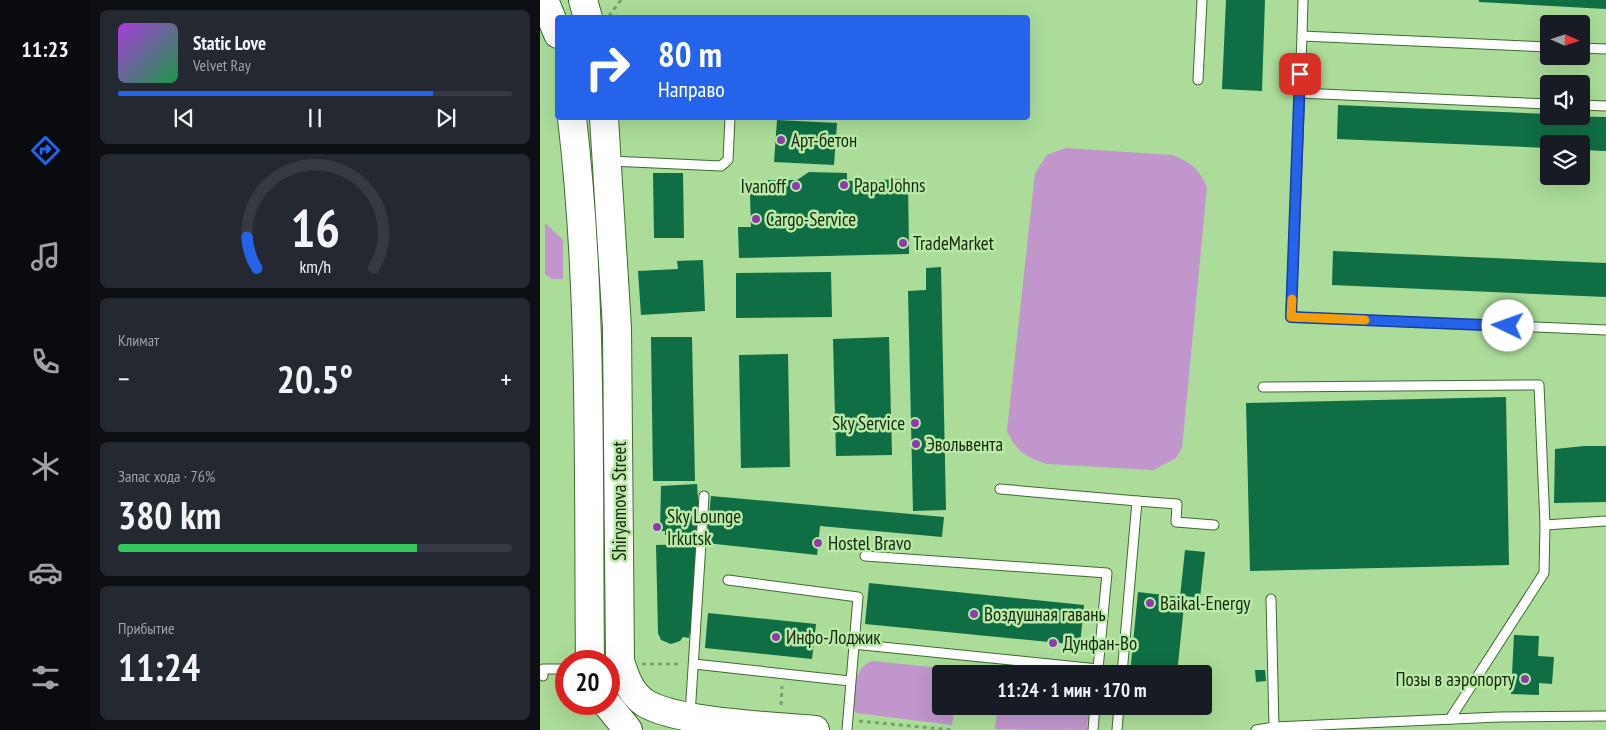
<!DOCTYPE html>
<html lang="ru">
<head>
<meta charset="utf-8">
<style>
	:root { --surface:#171b24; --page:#242831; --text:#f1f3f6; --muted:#9ea1a6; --line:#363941; --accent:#2563eb }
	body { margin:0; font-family:"PT Sans Narrow",sans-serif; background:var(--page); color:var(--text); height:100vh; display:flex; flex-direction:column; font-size:19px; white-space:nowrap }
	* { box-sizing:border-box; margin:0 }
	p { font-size:16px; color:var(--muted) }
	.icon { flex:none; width:28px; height:28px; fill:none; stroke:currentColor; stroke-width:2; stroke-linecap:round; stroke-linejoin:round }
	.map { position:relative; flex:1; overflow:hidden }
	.drawer { display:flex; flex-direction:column; gap:10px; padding:10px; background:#0d0f14; width:450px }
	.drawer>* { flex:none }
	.top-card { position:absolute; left:15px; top:15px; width:475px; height:105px; border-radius:5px; box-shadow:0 5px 20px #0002; background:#2563eb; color:#fff; overflow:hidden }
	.needle { width:32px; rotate:93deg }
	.tools { position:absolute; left:1000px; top:15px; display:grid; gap:10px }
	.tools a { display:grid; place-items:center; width:50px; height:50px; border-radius:5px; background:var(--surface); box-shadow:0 5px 20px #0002; font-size:25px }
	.speed { position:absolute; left:15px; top:650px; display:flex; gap:10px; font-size:25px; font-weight:700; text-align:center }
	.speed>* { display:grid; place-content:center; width:65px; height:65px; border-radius:50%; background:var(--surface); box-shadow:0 5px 20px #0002; line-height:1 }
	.speed .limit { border:8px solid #d22; background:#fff; color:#111 }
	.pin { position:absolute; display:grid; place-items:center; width:42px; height:42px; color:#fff; margin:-21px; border-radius:10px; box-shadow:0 2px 8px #0006 }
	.me { position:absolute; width:55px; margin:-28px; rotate:273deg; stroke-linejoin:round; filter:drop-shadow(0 0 4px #0008) }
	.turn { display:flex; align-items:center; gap:18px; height:105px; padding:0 20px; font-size:22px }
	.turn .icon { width:65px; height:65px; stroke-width:2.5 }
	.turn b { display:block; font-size:35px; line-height:42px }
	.big { font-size:38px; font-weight:700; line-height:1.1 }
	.drawer .tile { flex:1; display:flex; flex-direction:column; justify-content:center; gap:8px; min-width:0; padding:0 18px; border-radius:8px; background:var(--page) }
	.drawer .dial { align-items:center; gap:0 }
	.dial svg { height:130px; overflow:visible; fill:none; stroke:var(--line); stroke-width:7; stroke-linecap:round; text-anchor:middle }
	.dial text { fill:var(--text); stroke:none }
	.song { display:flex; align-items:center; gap:15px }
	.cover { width:60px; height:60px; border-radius:8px; background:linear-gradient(135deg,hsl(280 70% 55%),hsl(140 70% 35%)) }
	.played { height:5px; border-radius:2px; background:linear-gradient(90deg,var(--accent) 80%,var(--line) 80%) }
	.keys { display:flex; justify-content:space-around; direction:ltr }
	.heat { display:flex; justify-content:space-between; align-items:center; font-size:28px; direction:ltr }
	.charge { height:8px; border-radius:4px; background:linear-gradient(90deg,#34c759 76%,var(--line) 0) }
	.trip { position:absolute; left:392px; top:665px; width:280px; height:50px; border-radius:5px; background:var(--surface); box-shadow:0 5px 20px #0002; font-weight:700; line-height:50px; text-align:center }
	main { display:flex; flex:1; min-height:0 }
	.tabs { display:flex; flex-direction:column; width:90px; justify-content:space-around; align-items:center; background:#090b0e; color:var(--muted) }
	.tabs .icon { width:35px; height:35px }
	.tabs .current { color:var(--accent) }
	.tabs b { font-size:22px; color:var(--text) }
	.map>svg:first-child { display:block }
	.green { fill:#c096cd }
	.building { fill:#0f6e44 }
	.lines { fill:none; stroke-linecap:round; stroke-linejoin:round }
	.service-casing { stroke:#3f6b2e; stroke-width:11 }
	.primary-casing { stroke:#3f6b2e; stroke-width:30 }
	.path { stroke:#7aa16c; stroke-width:3; stroke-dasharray:4 4; stroke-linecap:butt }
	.service { stroke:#fff; stroke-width:9 }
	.primary { stroke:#fff; stroke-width:28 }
	.route-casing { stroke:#184099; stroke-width:12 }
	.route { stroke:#2563eb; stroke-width:9 }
	.slow { stroke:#f59e0b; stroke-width:9 }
	.poi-dot { fill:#903ba9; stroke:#b8e9a6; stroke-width:2 }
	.labels { text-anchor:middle; stroke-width:5; stroke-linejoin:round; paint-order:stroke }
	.poi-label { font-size:19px; fill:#15270d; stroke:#b8e9a6; text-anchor:start }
	.street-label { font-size:19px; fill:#15270d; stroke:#b8e9a6 }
</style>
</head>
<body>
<main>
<nav class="tabs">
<b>11:23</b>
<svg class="icon current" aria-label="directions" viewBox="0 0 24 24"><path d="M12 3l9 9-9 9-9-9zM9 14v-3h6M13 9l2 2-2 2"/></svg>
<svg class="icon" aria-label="music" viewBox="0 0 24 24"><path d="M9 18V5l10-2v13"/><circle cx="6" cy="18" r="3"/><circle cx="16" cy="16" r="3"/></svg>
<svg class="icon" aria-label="phone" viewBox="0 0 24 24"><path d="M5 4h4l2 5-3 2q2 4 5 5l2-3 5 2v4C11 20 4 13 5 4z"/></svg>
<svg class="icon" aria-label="climate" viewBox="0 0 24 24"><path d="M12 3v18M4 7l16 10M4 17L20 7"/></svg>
<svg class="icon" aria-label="car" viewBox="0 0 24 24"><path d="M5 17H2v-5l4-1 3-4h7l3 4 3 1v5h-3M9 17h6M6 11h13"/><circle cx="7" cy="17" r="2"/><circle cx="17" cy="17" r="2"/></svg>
<svg class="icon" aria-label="filters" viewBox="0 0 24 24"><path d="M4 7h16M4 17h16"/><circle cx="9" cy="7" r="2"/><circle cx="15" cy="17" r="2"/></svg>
</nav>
<section class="drawer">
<div class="tile">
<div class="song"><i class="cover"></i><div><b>Static Love</b><p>Velvet Ray</p></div></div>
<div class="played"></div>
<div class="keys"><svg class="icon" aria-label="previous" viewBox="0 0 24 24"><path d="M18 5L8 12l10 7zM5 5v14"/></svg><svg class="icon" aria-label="pause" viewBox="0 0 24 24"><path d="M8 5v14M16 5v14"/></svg><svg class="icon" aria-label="next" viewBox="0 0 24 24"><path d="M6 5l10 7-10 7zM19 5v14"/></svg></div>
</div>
<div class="tile dial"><svg viewBox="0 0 100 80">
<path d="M14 69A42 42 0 1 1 86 69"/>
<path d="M14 69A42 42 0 0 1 8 50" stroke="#2563eb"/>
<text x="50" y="56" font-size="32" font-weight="700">16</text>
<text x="50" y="72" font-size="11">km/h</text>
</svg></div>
<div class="tile"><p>Климат</p>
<div class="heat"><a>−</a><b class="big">20.5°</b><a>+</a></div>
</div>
<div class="tile"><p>Запас хода · 76%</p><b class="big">380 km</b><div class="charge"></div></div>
<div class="tile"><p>Прибытие</p><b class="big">11:24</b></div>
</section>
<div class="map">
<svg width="1066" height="730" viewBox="0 0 1066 730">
	<rect width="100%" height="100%" fill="#abdc99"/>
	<!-- green -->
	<g class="green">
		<path d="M526,148l106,7c18,6 28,15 35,32l-25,261 -6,10 -22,12 -106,-6c-20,-5 -34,-14 -41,-34l28,-257 12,-18z"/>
		<path d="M5,223l18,17v39h-11l-7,-5z"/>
		<path d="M333,661l86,9 -1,4h-17v32h14l-3,19 -96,-12c-8,-14 -1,-48 17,-52z"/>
		<path d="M458,706h91l-2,24 -92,-1z"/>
	</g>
	<!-- building -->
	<g class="building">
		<path d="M686,0h39l-3,91 -40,-2z"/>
		<path d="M939,0h127v9l-127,-7z"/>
		<path d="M798,105l211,9v2l57,1v34l-25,-1v-6h-32v4l-212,-9z"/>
		<path d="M237,120l60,3 -3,42 -60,-3z"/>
		<path d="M269,172l38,1v8l61,-2 1,75 -170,4 -1,-31h13l-1,-33 17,-1 1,-13h29z"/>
		<path d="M113,173h30l1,65h-30z"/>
		<path d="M793,251l273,12v34l-274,-12z"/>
		<path d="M163,260l2,51 -64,4 -3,-44 40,-2 -1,-8z"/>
		<path d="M401,267l5,243 -33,1 -5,-220 18,-1v-22z"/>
		<path d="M291,272l1,45 -96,1v-45z"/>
		<path d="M111,337h41l3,144h-42z"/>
		<path d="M349,337l3,118 -56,1 -3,-117z"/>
		<path d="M248,354l2,113 -49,1 -2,-113z"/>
		<path d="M966,397l3,168 -259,6 -4,-168z"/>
		<path d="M1044,446h22v56l-52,1 1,-54z"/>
		<path d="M157,484l4,57 -20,1v-7h-16v-4h-5l1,-45z"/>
		<path d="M171,496l233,21 -2,20 -122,-11 -3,29 -111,-12z"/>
		<path d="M158,544l-4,65 -5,29 -6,-1 -3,4 -9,3 -10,-4 -3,-7 -2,-88z"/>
		<path d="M645,550l20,2 -5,46 -15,-2 -8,78h-47l8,-82 42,5z"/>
		<path d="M329,583l215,22 -4,40 -215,-21z"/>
		<path d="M168,613l108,11 -4,35 -107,-11z"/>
		<path d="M974,635l25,1 -1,20 16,1 -2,27 -13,-1v12l-28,-1z"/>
		<path d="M715,670h10l1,11 -10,1z"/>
	</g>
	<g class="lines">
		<defs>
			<g id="service">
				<path d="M763,0l-1,36 247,11"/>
				<path d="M762,36l-11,281 315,13"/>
				<path d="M1041,48l25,1"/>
				<path d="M658,80l4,-80"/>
				<path d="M759,93l250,11"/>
				<path d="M1041,105l25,1"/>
				<path d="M70,161l111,5 7,-6 2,-42"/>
				<path d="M723,387l276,-2 6,140 -1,48 -94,146"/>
				<path d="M460,489l137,12 -15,173"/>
				<path d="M597,501l40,3 -1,18 38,3"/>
				<path d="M1005,525l61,-4"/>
				<path d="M325,556l242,17 -9,96"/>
				<path d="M188,580l130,17 -11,133"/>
				<path d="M731,599l3,128"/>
				<path d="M313,644l245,25v5"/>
				<path d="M154,664l156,17"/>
				<path d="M3,676v-7h23"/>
				<path d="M150,715l14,-219"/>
				<path d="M553,730l2,-24"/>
				<path d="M577,730l2,-24"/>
				<path d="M716,730l18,-3 225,-10 107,-1"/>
			</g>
			<g id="primary">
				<path d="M4,0l14,34"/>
				<path d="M43,0l5,18"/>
				<path d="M32,118c21,179 16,363 18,543"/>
				<path d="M64,118l13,210 3,333c5,16 10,32 25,42 33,20 128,23 170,27"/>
				<path d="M67,704l21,26"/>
			</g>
		</defs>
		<!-- service casing -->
		<use href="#service" class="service-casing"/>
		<!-- primary casing -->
		<use href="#primary" class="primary-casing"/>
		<!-- path -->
		<g class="path">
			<path d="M69,16l12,-16"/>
			<path d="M102,664h39"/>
			<path d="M241,705l1,-19"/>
			<path d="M319,721l93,9"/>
		</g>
		<!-- service -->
		<use href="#service" class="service"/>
		<!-- primary -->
		<use href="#primary" class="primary"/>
	</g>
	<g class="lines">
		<defs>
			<path id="route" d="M760,74l-9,243 217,9"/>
		</defs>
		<!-- route casing -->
		<use href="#route" class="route-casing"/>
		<!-- route -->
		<use href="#route" class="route"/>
		<!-- slow -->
		<path class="slow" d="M752,299l-1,18 74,3"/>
	</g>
	<!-- markers -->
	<g class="poi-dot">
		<circle cx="241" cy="140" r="5"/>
		<circle cx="304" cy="185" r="5"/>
		<circle cx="256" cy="186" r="5"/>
		<circle cx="216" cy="219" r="5"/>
		<circle cx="363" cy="243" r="5"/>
		<circle cx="375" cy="423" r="5"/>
		<circle cx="376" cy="444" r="5"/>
		<circle cx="117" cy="527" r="5"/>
		<circle cx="278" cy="543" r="5"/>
		<circle cx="610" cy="603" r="5"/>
		<circle cx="434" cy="614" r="5"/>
		<circle cx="236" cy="637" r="5"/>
		<circle cx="513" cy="643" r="5"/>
		<circle cx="985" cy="679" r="5"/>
	</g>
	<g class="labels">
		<!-- poi labels -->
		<g class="poi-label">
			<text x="251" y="147">Арт-бетон</text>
			<text x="314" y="192">Papa Johns</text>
			<text x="246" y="193" text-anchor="end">Ivanoff</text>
			<text x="226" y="226">Cargo-Service</text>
			<text x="373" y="250">TradeMarket</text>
			<text x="365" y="430" text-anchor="end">Sky Service</text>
			<text x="386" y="451">Эвольвента</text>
			<text x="127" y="523">Sky Lounge<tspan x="127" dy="22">Irkutsk</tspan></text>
			<text x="288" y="550">Hostel Bravo</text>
			<text x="620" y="610">Baikal-Energy</text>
			<text x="444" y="621">Воздушная гавань</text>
			<text x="246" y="644">Инфо-Лоджик</text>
			<text x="523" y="650">Дунфан-Во</text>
			<text x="975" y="686" text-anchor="end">Позы в аэропорту</text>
		</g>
		<!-- street labels -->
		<g class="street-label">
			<text transform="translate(79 501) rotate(-90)" y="7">Shiryamova Street</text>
		</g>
	</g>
</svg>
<div class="tools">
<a><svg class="needle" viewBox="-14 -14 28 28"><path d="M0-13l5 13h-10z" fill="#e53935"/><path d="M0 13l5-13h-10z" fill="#9ea1a6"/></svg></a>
<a><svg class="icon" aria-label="sound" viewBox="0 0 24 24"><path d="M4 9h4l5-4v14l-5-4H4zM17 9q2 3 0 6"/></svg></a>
<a><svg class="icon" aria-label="layers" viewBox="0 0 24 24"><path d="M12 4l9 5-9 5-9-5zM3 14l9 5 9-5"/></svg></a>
</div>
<div class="speed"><div class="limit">20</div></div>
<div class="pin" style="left:760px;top:74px;background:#d93025"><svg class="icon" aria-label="arrive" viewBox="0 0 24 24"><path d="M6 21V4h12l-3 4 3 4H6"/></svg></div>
<svg class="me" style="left:968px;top:326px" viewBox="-20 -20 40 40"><circle r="19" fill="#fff"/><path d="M0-13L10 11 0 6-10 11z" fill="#2563eb"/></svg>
<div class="trip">11:24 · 1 мин · 170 m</div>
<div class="top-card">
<div class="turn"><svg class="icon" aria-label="right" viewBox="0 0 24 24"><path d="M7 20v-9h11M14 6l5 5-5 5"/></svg><div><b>80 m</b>Направо</div></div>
</div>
</div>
</main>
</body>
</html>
